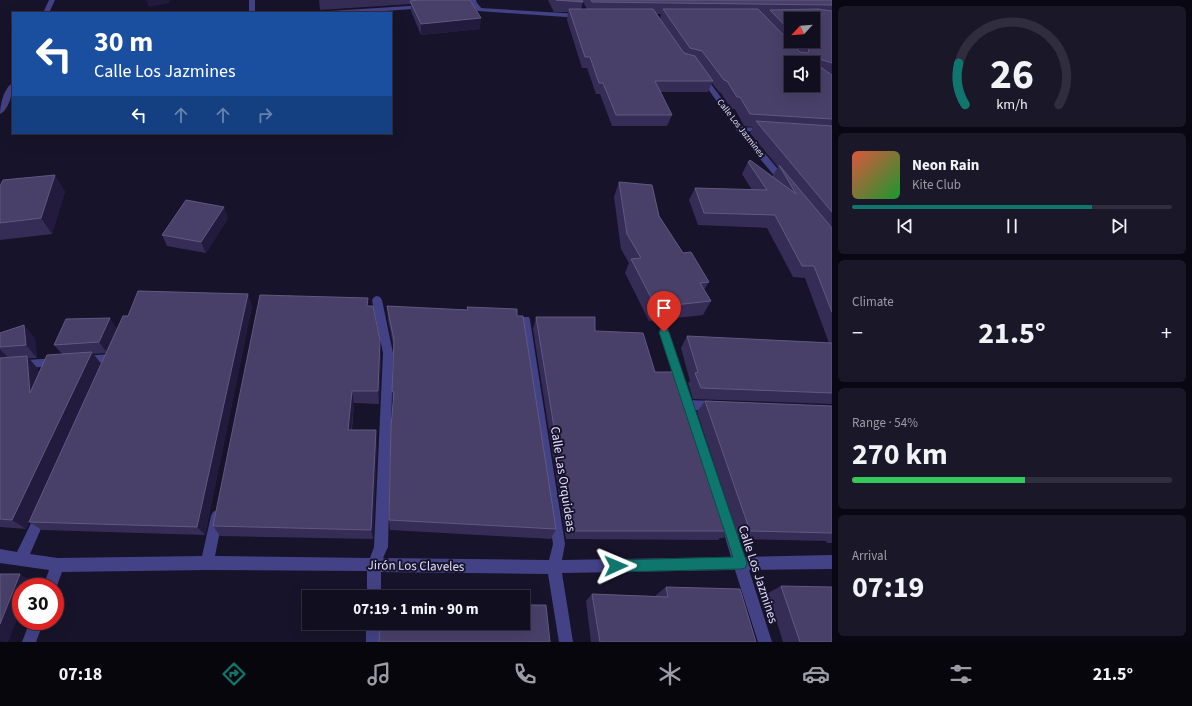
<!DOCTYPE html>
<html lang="en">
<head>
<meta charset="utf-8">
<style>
	:root { --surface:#110e20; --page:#1a1729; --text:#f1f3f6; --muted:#9c9ca5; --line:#302e3e; --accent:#0f766e }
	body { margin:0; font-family:"Source Sans 3",sans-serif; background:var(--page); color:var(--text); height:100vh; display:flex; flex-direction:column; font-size:15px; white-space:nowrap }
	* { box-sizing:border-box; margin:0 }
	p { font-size:13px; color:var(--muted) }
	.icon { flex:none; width:22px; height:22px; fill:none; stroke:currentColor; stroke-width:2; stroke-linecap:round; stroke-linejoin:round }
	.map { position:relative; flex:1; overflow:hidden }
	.panel { display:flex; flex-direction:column; gap:6px; padding:6px; background:#090812; width:360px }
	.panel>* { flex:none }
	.top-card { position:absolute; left:12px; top:12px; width:380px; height:122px; border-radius:0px; box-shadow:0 4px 16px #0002,0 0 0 1px var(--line); background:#1a4fa0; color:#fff; overflow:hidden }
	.needle { width:26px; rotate:244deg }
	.fabs { position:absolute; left:784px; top:12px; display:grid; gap:8px }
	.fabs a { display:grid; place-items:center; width:36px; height:36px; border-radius:0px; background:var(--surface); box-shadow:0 4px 16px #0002,0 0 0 1px var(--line); font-size:20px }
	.speed { position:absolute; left:12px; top:578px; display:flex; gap:8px; font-size:20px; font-weight:700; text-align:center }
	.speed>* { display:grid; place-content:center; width:52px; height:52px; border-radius:50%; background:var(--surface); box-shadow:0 4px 16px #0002,0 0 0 1px var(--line); line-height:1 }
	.speed .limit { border:6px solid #d22; background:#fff; color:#111 }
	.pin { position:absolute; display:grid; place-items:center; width:34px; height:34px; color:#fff; margin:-41px -17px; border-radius:50% 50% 50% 0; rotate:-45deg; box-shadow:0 0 4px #0007 }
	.pin .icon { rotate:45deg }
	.me { position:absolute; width:44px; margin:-22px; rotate:89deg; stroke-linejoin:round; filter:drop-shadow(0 0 3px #0008) }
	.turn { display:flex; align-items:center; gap:14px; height:84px; padding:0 16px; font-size:18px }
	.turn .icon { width:52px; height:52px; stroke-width:2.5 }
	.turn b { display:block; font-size:28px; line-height:34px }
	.lanes { display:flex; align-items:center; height:38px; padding:0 16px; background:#0003; justify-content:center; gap:20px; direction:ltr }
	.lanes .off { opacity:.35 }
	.big { font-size:30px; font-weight:700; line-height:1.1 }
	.panel .tile { flex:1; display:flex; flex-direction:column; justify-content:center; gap:6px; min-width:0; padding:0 14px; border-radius:6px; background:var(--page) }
	.panel .dial { align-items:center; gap:0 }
	.dial svg { height:104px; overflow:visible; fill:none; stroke:var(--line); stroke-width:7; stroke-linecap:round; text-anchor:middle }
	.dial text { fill:var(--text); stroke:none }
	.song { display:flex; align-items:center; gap:12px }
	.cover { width:48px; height:48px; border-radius:6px; background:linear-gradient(135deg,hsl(10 70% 55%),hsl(130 70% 35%)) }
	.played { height:4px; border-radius:2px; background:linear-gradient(90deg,var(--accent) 75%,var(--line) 75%) }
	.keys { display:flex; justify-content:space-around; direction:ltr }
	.heat { display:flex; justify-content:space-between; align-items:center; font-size:22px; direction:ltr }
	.charge { height:6px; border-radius:3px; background:linear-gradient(90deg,#34c759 54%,var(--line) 0) }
	.trip { position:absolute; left:302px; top:590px; width:228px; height:40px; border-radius:0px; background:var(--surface); box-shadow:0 4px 16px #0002,0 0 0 1px var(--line); font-weight:700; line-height:40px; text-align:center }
	.dock { display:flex; height:64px; justify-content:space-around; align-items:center; background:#07060d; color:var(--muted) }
	.dock .icon { width:28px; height:28px }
	.dock .on { color:var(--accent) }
	.dock b { font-size:18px; color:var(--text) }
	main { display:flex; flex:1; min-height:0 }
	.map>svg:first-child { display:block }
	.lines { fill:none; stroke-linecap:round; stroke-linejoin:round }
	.service { fill:#444286; fill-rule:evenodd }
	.minor { fill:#444286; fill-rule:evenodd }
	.wall { fill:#362d57; fill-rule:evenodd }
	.shaded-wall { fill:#221b3d }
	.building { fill:#484068; stroke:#605980; fill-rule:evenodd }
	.route { fill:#0f766e; stroke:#0a4d48 }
	.labels { text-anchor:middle; stroke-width:4; stroke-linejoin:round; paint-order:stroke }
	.far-street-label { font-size:9px; fill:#e2defd; stroke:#17132a }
	.near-street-label { font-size:13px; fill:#e2defd; stroke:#17132a }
</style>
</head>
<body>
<main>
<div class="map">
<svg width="832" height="642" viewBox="0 0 832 642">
	<rect width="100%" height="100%" fill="#17132a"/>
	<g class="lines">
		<!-- service -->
		<g class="service">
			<path d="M480,8l100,6 3,2 -3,2 -102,-7 -1,-1z"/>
			<path d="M737,127l27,1 4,2 -4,2 -24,-1h-3z"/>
		</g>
		<!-- minor -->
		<g class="minor">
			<path d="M49,0h6l-6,13h-6z"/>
			<rect x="249" y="0" width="6" height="13"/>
			<path d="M470,0h6l1,3 6,7 -1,1h-4l-6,-6z"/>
			<path d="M424,5l3,2 -1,1 -68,5h-31l3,-2z"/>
			<path d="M701,76h4l38,51 44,53v4h-6l-44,-53 -37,-54z"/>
			<path d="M13,83c0,9 -4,27 -13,31 0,-9 4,-27 13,-31z"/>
			<path d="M377,296l3,1 2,3 11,53 -5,194 -5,11 166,2 4,-16 -33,-224 1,-3h8l1,3 35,224 -3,16 169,-3 -11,-37 2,-4 4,-2 4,2 14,41 88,-2v14l-83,1 23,72h-14l-23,-72 -173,3 11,69h-14l-11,-68 -167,-2v25h-14v-26l-160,-1 -145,2 -7,19v-4h-12l6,-17 -49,-7v-14l17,3 20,-41 4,-2 4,2 2,4 -17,39 28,4 144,-2 9,-40 2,-4 4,-2 4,2 2,4 -8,40 155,2 4,-11 9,-194 -11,-53 2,-3z"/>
			<path d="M664,328l4,1 1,3 17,52 -1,3 -4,2 -4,-2 -1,-3 -17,-52 1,-3z"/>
			<path d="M111,354l4,1 1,3 -1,3 -4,1 -28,2 -4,-1 -1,-3 1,-3 4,-1z"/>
			<path d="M58,358l4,1 1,3 -1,3 -4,1 -48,3 -10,3v-8l10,-3z"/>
			<path d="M687,400l28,1 4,2 2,3 -2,3 -4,2 -28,-1 -4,-2 -2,-3 2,-3z"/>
			<path d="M30,621h14l-8,21h-14z"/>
			<rect x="366" y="623" width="14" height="19"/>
		</g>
	</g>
	<!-- wall -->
	<g class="wall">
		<path d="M319,0h151l10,29 -59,6 -10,-24v-7l-91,6z"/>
		<path d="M548,0h284v404l-139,-5 -5,-16 2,-2 -9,-33 6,-12 142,7 -24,-65 -12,-1 -26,-49 -69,-3 -9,-25 6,-12 57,2 -10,-16 6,-12 24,15 6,-10 -28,-34 3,-6 -9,-1 -9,-17h-4l-10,-16 -2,-1 -7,-9 -4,9h-48l12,23 -5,11h-55l-12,-32h-4l-9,-26h-5l-15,-48 1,-8h-14zM583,2l4,7h-6zM656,14h5l-1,5zM791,19l22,22h-22z"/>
		<path d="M619,182l40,34 24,37 26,29 -5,8 7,11 -8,14 -54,6 -24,-48 4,-10 -8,-14 -7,-52z"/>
		<path d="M0,186l65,5 -13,43 -52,6z"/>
		<path d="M228,218l-22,35 -39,-7 -5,-11z"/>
		<path d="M252,306l-47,229 -163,-5 -13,-8 -3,7 -26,-2v-194l35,5 2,20h-8l9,11 1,5 23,-20 -8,-9 63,-16zM106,353l-5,11 -8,-10z"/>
		<path d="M369,306l12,47 -2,51 -25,-1 -2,27 25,12 -4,97 -153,-3 -7,-10z"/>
		<path d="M387,306l130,10 39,213 -5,10 -161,-9 -1,-10 4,-116 -1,-13 2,-42 -6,-29z"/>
		<path d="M536,317l119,55 79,158 -11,8h-3l-2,2 -152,-1 -33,-210z"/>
		<path d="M705,401l127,5v137h-5l-1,-2 -87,-2 -42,-127z"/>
		<path d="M781,586l51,56h-49l-15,-49z"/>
		<path d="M666,587l90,55h-165l-5,-41 6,-7 64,2v-1z"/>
	</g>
	<!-- shaded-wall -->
	<g class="shaded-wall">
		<path d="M146,0h24l-1,3 -20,4z"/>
		<path d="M481,18l-1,11 -59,6v-11z"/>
		<path d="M55,175l10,16 -13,43 -11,-16z"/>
		<path d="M224,207l4,11 -22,35 -5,-11z"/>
		<path d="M248,294l4,12 -47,229 -8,-8z"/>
		<path d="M110,318l7,11 -10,24 -8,-11z"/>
		<path d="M24,325l11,13 2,20 -11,-13z"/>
		<path d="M380,340l1,13 -2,51 -1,-13z"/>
		<path d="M0,349l10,11 -10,2z"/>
		<path d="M92,352l10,13 -76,164 -14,-9z"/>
		<path d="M27,356l11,13 4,36 -12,-12z"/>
		<path d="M352,391l2,12 -4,38 -2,-11z"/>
		<path d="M376,430l1,12 -4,97 -2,-9z"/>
		<path d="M20,574l12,7 -2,6h-9v23l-13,32h-5l-3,-1v-17z"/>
	</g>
	<!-- building -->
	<g class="building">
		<path d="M419,0h51l11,18 -60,6 -11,-23z"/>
		<path d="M556,0h26l1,2z"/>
		<path d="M591,0h241v5l-240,-3z"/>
		<path d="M569,9h84l31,44 11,3 18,25h-58l17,34h-56l-13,-32h-4l-9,-26h-5z"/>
		<path d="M663,9h95l42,43 8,1 1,-3 -9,-9h13v-22h-22v13l-21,-22 48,-1 14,2v52l-13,-4v7l13,9v44l-82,-5 -10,-17h-3l-10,-16 -3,-1 -22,-29 -12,-3zM791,63h22v22h-22z"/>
		<path d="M756,121l76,5v86z"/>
		<path d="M750,160l46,34 -17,-29 53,63v84l-18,-46h-12l-27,-51 -71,-2 -9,-25 72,2 -19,-28z"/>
		<path d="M55,175l-14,43 -41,5v-37l3,-6z"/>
		<path d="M619,182l33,3 7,31 24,37 8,-1 18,30 -9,1 11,18 -55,6 -25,-48 10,-1 -14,-24z"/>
		<path d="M186,200l38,7 -23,35 -39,-7z"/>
		<path d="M138,291l110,3 -51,233 -168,-5 94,-206h5z"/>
		<path d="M260,295l108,3 -1,8h6l7,34 -2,51h-26l-4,39h28l-5,100 -158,-4z"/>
		<path d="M387,306l81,4 -1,-3 50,2v7h6l33,213 -167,-9 2,-93 3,-35 -2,-1 2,-51z"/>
		<path d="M536,317h59v14l48,2 12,39h26l53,158h-6v1h-157z"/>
		<path d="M110,318l-11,24 -45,3 12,-26z"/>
		<path d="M24,325l2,20 -26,2v-14z"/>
		<path d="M687,336l145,7v50l-131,-5 -6,-15 3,-1z"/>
		<path d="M92,352l-80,168 -12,-1v-161l27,-2 3,37 17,-38z"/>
		<path d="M705,401l127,5v127l-82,-2z"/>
		<path d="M0,574h20l-20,50z"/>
		<path d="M781,586l51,1v55h-32z"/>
		<path d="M666,587l74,2 16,53h-156l-8,-48 76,3z"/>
		<path d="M523,605h23l4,37h-171l1,-14 60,2v-7h83z"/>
	</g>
	<!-- route -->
	<path class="route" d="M664,328l5,4 78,231 -2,5 -4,1 -125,3 -4,-2 -2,-4 2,-4 4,-2 117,-3 -74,-225z"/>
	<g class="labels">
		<!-- far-street labels -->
		<g class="far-street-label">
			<text transform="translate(741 128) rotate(52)" y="3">Calle Los Jazmines</text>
		</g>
		<!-- near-street labels -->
		<g class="near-street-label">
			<text transform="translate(564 479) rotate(81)" y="5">Calle Las Orquideas</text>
			<text transform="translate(416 565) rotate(1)" y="5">Jirón Los Claveles</text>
			<text transform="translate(759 574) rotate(72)" y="5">Calle Los Jazmines</text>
		</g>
	</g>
</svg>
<div class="fabs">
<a><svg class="needle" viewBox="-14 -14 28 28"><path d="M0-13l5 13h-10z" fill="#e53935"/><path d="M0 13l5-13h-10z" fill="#9c9ca5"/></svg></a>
<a><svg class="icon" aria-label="sound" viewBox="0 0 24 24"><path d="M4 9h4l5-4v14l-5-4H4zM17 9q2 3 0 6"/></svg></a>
</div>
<div class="speed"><div class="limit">30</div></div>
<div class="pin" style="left:664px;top:332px;background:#d93025"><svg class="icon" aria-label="arrive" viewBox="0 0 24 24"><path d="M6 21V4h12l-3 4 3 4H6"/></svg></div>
<svg class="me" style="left:616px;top:566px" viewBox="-20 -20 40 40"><path d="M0-17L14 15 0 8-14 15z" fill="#0f766e" stroke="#fff" stroke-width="4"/></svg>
<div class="trip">07:19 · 1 min · 90 m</div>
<div class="top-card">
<div class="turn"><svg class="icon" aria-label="left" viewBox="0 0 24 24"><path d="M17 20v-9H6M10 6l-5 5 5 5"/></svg><div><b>30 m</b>Calle Los Jazmines</div></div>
<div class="lanes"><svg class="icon" aria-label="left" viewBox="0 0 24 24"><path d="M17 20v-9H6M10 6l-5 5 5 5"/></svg><svg class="icon off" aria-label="ahead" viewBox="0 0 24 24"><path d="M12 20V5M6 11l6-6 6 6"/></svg><svg class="icon off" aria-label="ahead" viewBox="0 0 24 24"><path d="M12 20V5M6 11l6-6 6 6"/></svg><svg class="icon off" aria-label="right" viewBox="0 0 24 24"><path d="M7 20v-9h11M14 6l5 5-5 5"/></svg></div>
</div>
</div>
<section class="panel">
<div class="tile dial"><svg viewBox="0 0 100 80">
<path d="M14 69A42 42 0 1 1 86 69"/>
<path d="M14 69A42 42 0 0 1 9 37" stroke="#0f766e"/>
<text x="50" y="56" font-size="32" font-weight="700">26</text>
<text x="50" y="72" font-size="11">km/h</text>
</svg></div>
<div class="tile">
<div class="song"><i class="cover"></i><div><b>Neon Rain</b><p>Kite Club</p></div></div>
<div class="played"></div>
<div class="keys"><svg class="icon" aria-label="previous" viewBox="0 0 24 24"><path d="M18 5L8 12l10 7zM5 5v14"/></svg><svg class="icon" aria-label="pause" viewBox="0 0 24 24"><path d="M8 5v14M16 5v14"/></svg><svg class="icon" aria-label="next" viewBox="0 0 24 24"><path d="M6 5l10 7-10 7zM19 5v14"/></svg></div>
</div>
<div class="tile"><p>Climate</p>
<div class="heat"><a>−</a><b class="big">21.5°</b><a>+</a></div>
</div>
<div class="tile"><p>Range · 54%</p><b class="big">270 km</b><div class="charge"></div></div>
<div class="tile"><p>Arrival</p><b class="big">07:19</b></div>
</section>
</main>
<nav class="dock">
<b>07:18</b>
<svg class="icon on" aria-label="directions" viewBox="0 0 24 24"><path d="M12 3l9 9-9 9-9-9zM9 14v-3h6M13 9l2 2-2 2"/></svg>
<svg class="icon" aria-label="music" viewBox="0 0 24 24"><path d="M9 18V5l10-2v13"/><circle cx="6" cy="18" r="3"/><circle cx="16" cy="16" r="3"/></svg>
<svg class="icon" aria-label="phone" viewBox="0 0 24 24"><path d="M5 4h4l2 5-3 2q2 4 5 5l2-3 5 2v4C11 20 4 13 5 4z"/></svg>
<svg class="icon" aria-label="climate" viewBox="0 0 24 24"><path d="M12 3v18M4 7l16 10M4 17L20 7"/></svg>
<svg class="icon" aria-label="car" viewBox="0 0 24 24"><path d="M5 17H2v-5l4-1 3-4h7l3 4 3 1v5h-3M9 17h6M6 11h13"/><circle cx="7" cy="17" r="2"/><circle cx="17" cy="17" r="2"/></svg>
<svg class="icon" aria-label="filters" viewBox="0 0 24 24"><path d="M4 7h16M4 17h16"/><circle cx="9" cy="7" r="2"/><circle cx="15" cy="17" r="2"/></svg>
<b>21.5°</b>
</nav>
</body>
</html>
